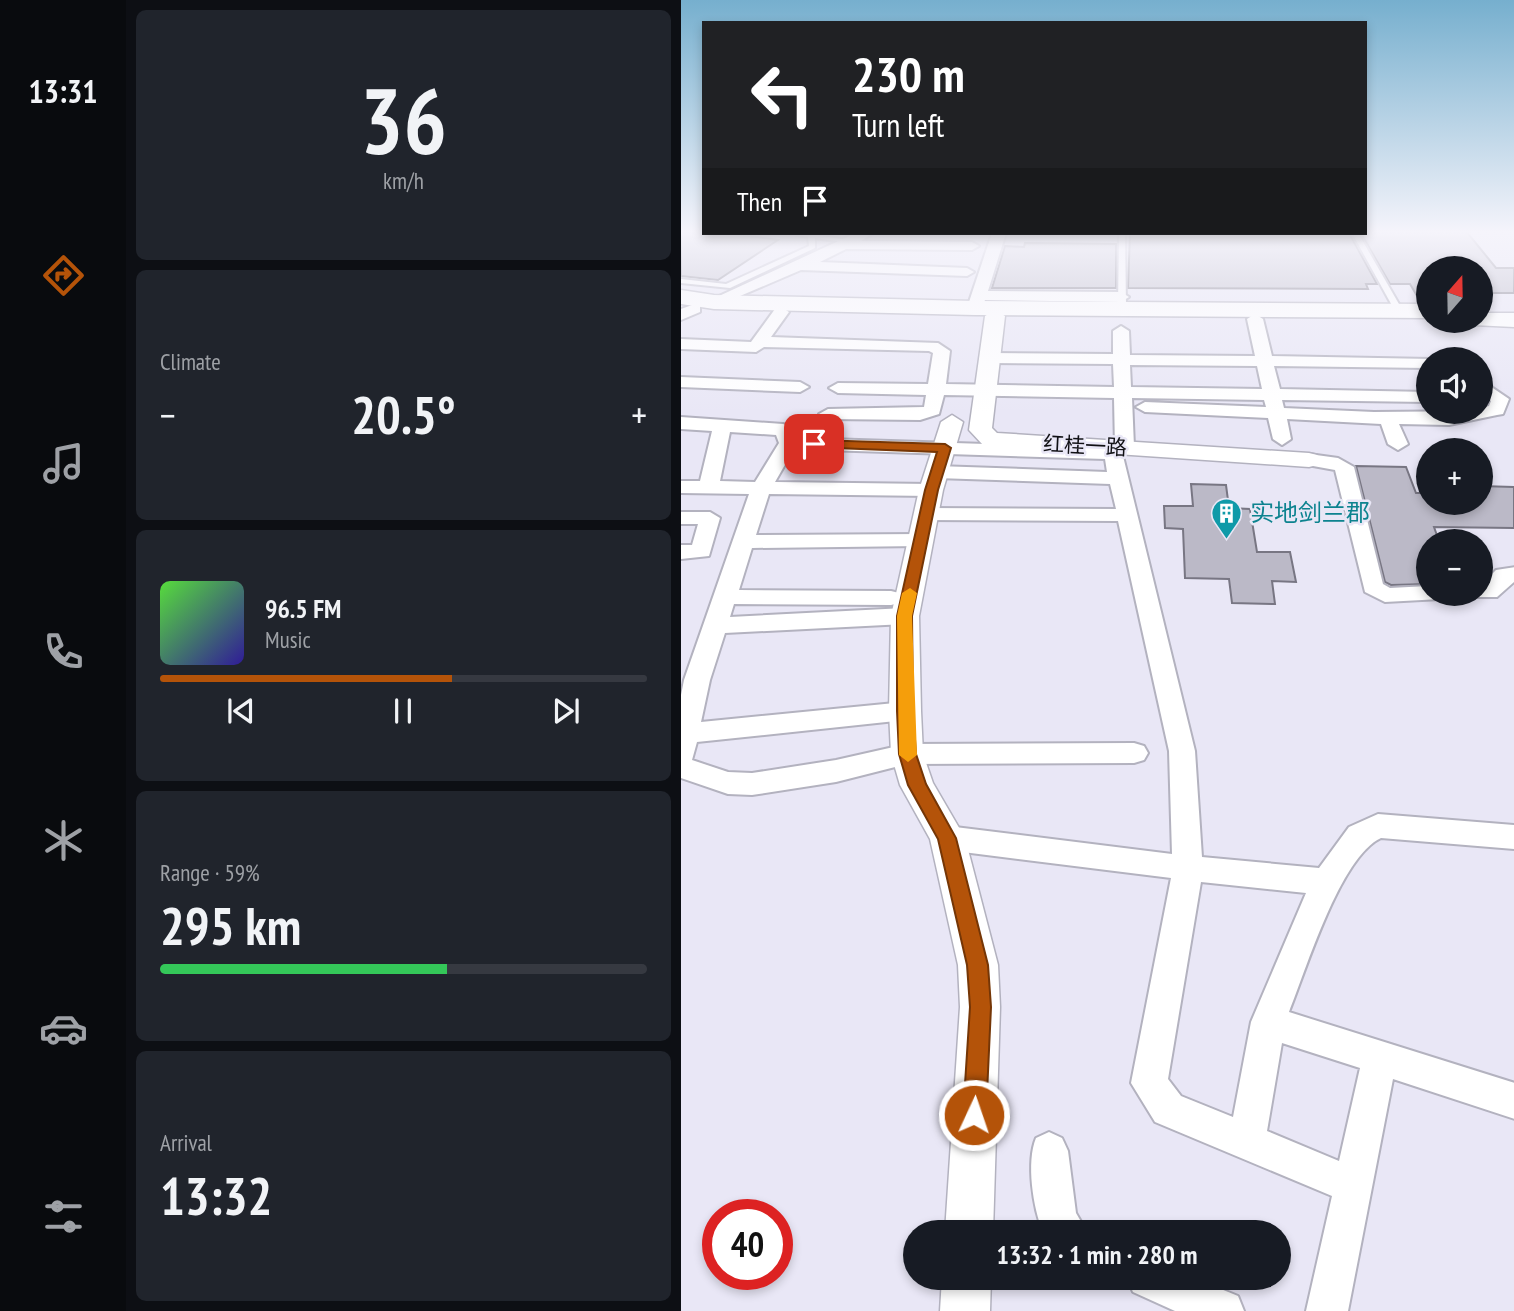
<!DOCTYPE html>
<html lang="en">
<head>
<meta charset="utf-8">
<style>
	:root { --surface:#171b24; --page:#20242c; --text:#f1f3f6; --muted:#9ea1a6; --line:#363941; --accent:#b45309 }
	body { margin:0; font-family:"PT Sans Narrow","Noto Sans SC",sans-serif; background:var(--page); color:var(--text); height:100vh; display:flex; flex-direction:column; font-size:26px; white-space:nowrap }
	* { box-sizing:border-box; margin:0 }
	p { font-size:23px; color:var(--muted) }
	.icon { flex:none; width:38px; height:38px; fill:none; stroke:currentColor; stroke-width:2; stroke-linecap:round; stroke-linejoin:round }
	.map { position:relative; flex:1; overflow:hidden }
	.details { display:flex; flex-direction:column; gap:10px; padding:10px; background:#0d0f14; width:555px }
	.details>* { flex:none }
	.guide { position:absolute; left:21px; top:21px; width:665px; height:214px; border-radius:0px; box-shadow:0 4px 10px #0003; background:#202124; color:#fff; overflow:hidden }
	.needle { width:46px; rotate:20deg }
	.tools { position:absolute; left:735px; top:256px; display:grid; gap:14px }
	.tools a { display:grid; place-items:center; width:77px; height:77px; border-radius:50%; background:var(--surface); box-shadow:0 4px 10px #0003; font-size:35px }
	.speed { position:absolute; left:21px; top:1199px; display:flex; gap:14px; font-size:35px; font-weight:700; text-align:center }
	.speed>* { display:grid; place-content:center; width:91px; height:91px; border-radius:50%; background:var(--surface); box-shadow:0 4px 10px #0003; line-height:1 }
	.speed .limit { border:10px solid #d22; background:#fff; color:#111 }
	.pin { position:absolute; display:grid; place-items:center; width:60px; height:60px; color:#fff; margin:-30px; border-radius:14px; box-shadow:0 4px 10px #0006 }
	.me { position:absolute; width:77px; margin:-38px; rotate:3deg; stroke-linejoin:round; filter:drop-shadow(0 0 5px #0008) }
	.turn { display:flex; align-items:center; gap:24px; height:147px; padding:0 35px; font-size:32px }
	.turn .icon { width:91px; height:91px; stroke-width:2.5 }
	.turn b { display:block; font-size:49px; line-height:60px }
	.then { display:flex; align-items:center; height:66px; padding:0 35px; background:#0003; gap:14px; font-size:26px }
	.big { font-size:52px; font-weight:600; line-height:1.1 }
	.details .card { flex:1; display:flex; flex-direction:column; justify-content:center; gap:10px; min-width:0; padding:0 24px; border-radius:10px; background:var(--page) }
	.details .dial { align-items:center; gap:0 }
	.dial b { font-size:91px; line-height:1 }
	.song { display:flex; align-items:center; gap:21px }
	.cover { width:84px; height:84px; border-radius:10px; background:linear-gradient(135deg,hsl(110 70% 55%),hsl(250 70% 35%)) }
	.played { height:7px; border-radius:4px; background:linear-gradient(90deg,var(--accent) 60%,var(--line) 60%) }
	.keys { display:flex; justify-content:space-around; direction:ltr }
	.heat { display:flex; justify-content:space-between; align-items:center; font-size:38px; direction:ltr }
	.charge { height:10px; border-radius:5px; background:linear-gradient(90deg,#34c759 59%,var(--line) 0) }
	.trip { position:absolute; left:222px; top:1220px; width:388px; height:70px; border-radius:35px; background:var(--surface); box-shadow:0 4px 10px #0003; font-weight:600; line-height:70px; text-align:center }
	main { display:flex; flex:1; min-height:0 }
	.tab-bar { display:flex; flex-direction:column; width:126px; justify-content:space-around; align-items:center; background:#090b0e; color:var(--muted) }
	.tab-bar .icon { width:49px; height:49px }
	.tab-bar .selected { color:var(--accent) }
	.tab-bar b { font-size:32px; color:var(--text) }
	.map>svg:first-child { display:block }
	.building { fill:#bbb9c7; stroke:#787683; stroke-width:2 }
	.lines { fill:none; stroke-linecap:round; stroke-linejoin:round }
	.service-casing { stroke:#b3b2bf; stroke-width:4 }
	.minor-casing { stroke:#b3b2bf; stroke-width:4 }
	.tertiary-casing { stroke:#b3b2bf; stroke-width:3 }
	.secondary-casing { stroke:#b3b2bf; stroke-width:3 }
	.service { fill:#fff; fill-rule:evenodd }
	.minor { fill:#fff; fill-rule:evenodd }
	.tertiary { fill:#fff; fill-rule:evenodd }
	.secondary { fill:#fff; fill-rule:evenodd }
	.route { fill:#b45309; stroke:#753606; stroke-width:2 }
	.slow { fill:#f59e0b }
	.labels { text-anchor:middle; stroke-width:5; stroke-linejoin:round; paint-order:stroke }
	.far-street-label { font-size:21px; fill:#101014; stroke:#e9e7f6 }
	.culture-label { font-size:24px; fill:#0d838f; stroke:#e9e7f6; text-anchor:start }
</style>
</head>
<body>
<main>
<nav class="tab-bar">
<b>13:31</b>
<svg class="icon selected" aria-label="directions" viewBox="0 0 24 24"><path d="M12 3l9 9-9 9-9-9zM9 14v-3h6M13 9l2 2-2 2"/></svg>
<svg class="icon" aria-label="music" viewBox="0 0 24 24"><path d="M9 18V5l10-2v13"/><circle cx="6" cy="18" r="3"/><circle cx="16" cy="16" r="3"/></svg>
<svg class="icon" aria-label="phone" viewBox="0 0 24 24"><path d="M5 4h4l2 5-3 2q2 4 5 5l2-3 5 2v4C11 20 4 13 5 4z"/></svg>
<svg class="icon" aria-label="climate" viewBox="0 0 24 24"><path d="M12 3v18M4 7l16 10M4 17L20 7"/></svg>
<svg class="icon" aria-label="car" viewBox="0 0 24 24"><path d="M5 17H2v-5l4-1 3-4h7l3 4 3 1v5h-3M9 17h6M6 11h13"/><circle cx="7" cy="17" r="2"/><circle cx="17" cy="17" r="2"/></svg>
<svg class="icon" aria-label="filters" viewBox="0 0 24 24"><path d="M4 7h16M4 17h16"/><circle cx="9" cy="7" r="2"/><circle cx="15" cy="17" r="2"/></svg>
</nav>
<section class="details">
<div class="card dial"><b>36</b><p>km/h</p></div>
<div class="card"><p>Climate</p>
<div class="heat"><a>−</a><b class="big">20.5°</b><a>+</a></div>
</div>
<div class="card">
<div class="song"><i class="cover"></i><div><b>96.5 FM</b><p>Music</p></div></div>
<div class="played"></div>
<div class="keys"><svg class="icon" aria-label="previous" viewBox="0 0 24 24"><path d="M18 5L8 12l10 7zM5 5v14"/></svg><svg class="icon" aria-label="pause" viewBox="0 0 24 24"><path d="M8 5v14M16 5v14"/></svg><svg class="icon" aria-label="next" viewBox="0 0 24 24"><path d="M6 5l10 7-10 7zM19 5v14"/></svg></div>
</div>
<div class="card"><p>Range · 59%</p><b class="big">295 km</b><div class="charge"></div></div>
<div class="card"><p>Arrival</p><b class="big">13:32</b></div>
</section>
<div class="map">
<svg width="834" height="1311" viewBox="0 0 834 1311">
	<rect width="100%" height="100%" fill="#e9e7f6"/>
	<!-- building -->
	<g class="building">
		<path d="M0,231l45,2 52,7 -60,40 -37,-4z"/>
		<path d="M691,231h94l30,37h18v25h-33v-25h-53v33h-8l-10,-17h-20l-29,-51z"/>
		<path d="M449,233h219l28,51h-11l2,5 -240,-1z"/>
		<path d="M344,243l91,1v44h-124l13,-42 19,1z"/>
		<path d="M675,466l50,1 10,26h12v9h53v-16l33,1v41l-80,-1 5,14h-11v43l-37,1 -6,-3z"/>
		<path d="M510,484l35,1 3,23 21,1 7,43h33l6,30 -24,-1 3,23 -43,-1 -3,-24 -44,-1 -2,-49 -18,-1 -1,-22h29z"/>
	</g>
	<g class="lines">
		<defs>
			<g id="service">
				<path d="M107,233h16l49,8 -3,2 -35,-5v10l-85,40 -49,-5v-4l45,5 83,-38 -1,-9z"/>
				<path d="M438,233h6l1,73 -4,2 -4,-2z"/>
				<path d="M671,233h6l45,78 -1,2 -7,-2z"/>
			</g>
			<g id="minor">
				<path d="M175,233h17l-12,8 111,1 7,4 -7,4 -126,-1 -26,13 147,6 7,4 -7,4 -166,-6 -82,35h-10l-3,-3z"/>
				<path d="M311,233h14l-18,58 133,1 8,5 -8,5 -136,-2 -5,11h-10l-3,-3z"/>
				<path d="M14,304l5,2v6l-19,8v-11z"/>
				<path d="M100,307l8,5 -18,25 167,6 12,8 -4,33 168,3 -1,-23 -123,-1 -8,-5 8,-5 123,1v-23l8,-5 8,5 1,24 125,1 -8,-37 8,-5 8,5 9,37 159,3h-3v9l-154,-2 6,23 148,3v10l-146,-2 2,8 90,4 107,-1v-3l8,-2 2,-5 -10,-8v-13l28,19 -6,15 -6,1 -48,10 -50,-1 9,20 -10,6 -10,-6 -7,-20 -94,-5 4,20 -9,6 -9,-6 -5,-21 -123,-6 -9,-5 9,-5 121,5 -2,-7 -132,-2 2,49 -3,4 -9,1 73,299 7,106 117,11 30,-41 29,-13 137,11v24l-134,-11c-41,19 -75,132 -92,174l226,71v36l-122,-40 -45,232h-42l26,-115 -177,-74 -24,-39 40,-205 -224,-28 -10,-4 -5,-8 5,-8 10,-4 225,28 -3,-103 -51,-230 -192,-1 -10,-6 10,-6 190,1 -6,-25 -173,-6 -10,-6 10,-6 170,6 -2,-13 -311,-10 -19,33 156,2 10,6 -10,6 -162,-2 -13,41 165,-1 11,6 -11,6 -169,2 -13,42 152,1 8,2 4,5 -4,5 -8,2 -157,-1 -4,13 175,-9 8,3 4,5 -4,5 -8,3 -180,9 -15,47 -9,42 204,-20 9,2 4,7 -4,7 -9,2 -208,22 -5,18 36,12 24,1 84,-13 71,-16 227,-1 10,3 4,7 -4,7 -10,3 -227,1 -71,18 -84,13 -24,-1 -47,-16v-83l3,-15 65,-186 -68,-1v-12h19l12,-50 -31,-2v-12l102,7 7,2 5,12 320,10 -1,-50 -170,-3 -5,19 -19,6 -92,-1 -9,-5 9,-5 96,-2 2,-12 -88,-2 -9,-5 9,-5 90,1 5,-31 -4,-2 -165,-4 -8,5 -75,-3v-10l70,3 24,-33zM449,365l127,1 5,23 -131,-2zM49,432l46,3 3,8 -24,39 -35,-1zM520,882l105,11 -55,129 -18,95 -52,-21 -13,-17zM601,1043l78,25 -21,93 -72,-30z"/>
				<path d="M0,377l119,5 9,5 -9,5 -119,-5z"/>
				<path d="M628,454l29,4 16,9 29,117 7,4 38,-2v7h34l-3,5 -74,4 -20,-10 -30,-122 -33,-6 -3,-4z"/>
				<path d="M0,512h29l10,6 -11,38 -28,3v-14h11l6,-21h-17z"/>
				<path d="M834,567v14l-18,16h-24l-3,-4h11v-8l15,-15z"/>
				<path d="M368,1132l13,6 6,13 8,62 11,19h-44c-10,-24 -17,-70 -7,-94z"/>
				<path d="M446,1278h67l44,18 6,15h-69l-42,-19z"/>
			</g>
			<g id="tertiary">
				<path d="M314,310l10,6 -13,112 5,5 312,20 8,2 4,5 -4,5 -8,2 -326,-22 -14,-15 16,-114z"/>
				<path d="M271,415l11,7 -20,68 -24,126 2,95 2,43 10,29 32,55 33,127 2,42 -7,225h-48l15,-225 -2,-42 -28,-126 -30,-54 -9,-31 -2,-43 2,-95 28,-126 22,-68z"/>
				<path d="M261,1278h49l-1,33h-50z"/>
			</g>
			<g id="secondary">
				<path d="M0,290l33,5 261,6 453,3v14l-453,-3 -261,-6 -33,-5z"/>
				<path d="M800,313h34v14l-42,-2 -3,-5h11z"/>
			</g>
		</defs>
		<!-- service casing -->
		<use href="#service" class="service-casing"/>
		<!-- minor casing -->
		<use href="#minor" class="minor-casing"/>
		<!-- tertiary casing -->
		<use href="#tertiary" class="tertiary-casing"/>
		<!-- secondary casing -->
		<use href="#secondary" class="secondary-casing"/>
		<!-- service -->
		<use href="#service" class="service"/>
		<!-- minor -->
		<use href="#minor" class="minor"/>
		<!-- tertiary -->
		<use href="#tertiary" class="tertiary"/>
		<!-- secondary -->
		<use href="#secondary" class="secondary"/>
	</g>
	<!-- sky -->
	<linearGradient id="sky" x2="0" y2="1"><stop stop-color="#76afce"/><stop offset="0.56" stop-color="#f5f4fb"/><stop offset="1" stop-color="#f5f4fb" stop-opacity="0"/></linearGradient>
	<rect width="834" height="414" fill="url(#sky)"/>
	<!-- route -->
	<path class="route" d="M133,440l131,4 6,4 -13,42 -26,126 1,95 3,43 10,30 30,54 32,127 3,42 -5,108 -3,8 -9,4 -8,-4 -3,-8 7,-108 -3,-42 -29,-126 -30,-54 -9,-31 -2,-43v-95l28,-126 12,-38 -127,-5 -2,-3z"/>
	<!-- slow -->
	<path class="slow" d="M229,588l7,5 -5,23 5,139 -9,7 -9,-7 -2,-139 5,-23z"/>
	<!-- icons -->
	<defs>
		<symbol id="building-pin" viewBox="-11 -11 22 30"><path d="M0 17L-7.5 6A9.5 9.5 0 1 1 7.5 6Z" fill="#0f9aa8" stroke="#e9e7f6"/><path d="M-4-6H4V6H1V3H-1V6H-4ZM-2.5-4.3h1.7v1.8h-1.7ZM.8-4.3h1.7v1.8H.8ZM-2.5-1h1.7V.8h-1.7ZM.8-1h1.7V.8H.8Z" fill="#fff"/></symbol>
	</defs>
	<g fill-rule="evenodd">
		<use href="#building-pin" x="528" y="496" width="35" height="47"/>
	</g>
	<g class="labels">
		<!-- far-street labels -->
		<g class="far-street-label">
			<text transform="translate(404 446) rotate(3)" y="7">红桂一路</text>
		</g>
		<!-- culture labels -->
		<g class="culture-label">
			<text x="569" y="521">实地剑兰郡</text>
		</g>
	</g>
</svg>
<div class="tools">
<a><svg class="needle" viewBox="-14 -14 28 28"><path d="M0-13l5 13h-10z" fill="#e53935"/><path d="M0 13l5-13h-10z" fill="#9ea1a6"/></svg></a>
<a><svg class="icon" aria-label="sound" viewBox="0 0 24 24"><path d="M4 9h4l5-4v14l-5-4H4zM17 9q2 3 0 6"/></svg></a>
<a>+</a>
<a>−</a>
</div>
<div class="speed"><div class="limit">40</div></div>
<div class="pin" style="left:133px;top:444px;background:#d93025"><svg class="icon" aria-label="arrive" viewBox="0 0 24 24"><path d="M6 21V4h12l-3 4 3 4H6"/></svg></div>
<svg class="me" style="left:293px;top:1115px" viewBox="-20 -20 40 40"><circle r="17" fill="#b45309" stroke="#fff" stroke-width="3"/><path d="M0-11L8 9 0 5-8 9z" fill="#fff"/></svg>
<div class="trip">13:32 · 1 min · 280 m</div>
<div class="guide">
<div class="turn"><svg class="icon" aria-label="left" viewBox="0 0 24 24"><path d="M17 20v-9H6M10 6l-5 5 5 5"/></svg><div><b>230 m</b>Turn left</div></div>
<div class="then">Then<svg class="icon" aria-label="arrive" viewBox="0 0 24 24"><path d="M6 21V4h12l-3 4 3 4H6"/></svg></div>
</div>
</div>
</main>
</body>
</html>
